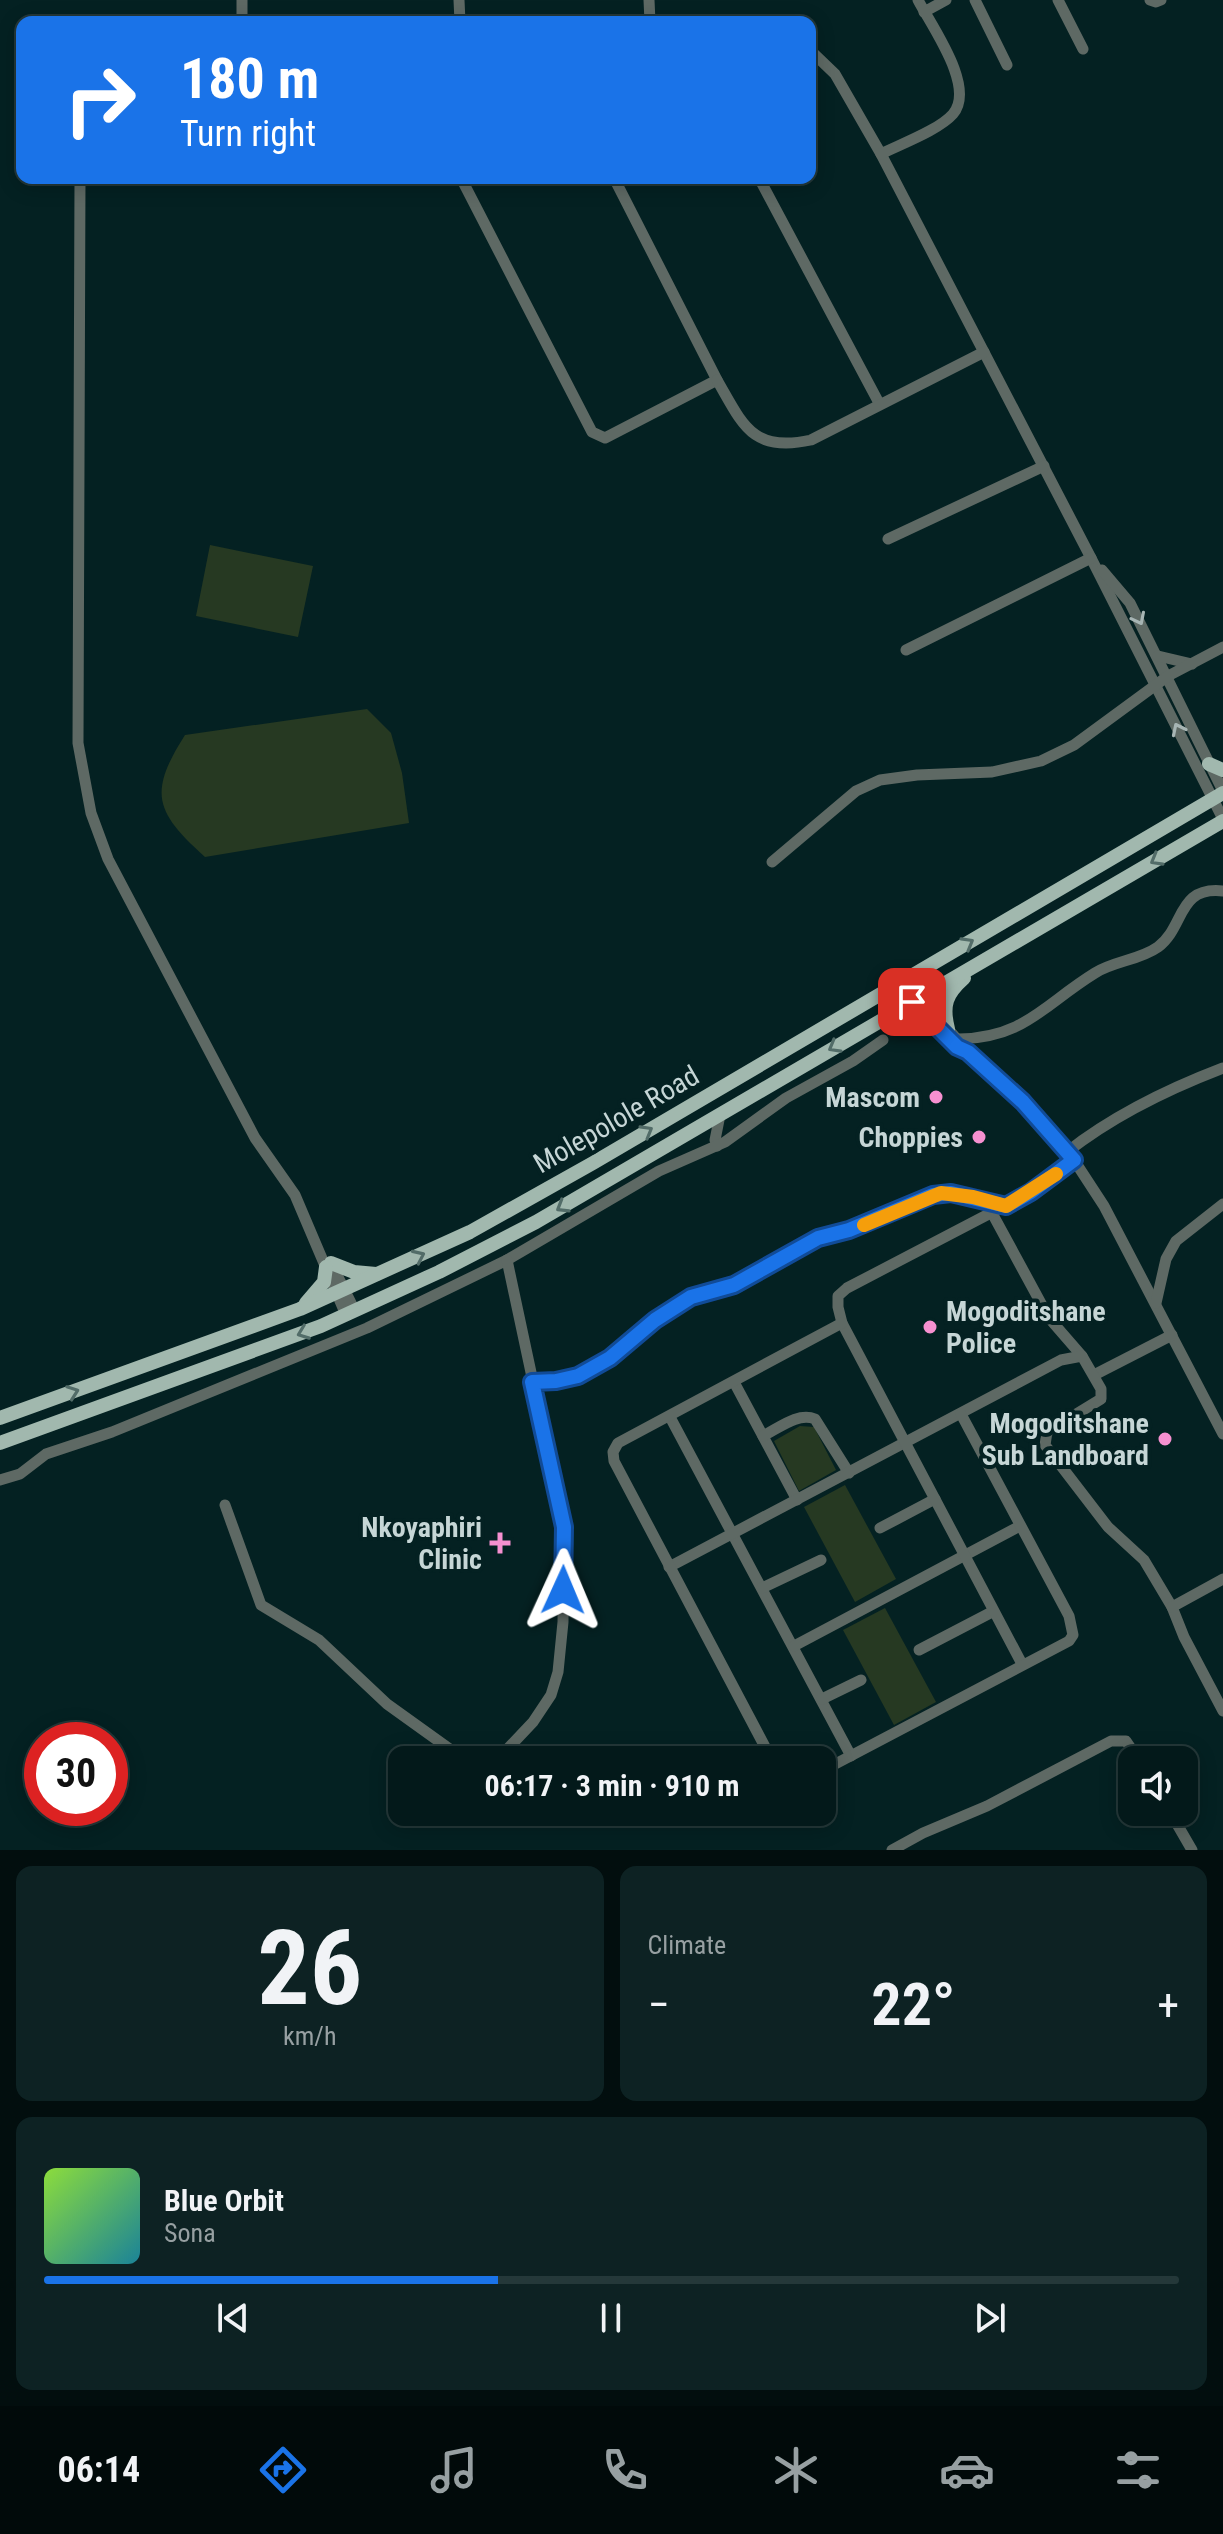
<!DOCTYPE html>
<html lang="en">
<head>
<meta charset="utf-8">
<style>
	:root { --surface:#03191a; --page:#0d2223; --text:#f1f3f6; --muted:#97a0a2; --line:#243839; --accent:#1a73e8 }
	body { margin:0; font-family:"Roboto Condensed",sans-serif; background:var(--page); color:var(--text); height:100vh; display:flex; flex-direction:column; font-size:30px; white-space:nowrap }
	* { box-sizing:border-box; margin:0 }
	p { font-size:26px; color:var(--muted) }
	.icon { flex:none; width:44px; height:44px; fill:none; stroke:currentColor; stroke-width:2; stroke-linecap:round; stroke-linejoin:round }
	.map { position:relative; height:1850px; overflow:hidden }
	.drawer { display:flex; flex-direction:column; gap:16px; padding:16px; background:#020e0e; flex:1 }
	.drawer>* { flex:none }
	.hud { position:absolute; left:16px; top:16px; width:800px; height:168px; border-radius:16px; box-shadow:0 4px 20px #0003,0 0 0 2px var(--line); background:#1a73e8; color:#fff; overflow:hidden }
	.fabs { position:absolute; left:1118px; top:1746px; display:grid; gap:16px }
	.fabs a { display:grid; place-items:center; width:80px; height:80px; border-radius:16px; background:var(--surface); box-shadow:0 4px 20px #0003,0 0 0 2px var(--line); font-size:40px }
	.speed { position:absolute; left:24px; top:1722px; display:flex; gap:16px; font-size:40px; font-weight:700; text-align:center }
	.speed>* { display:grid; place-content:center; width:104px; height:104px; border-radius:50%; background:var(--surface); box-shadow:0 4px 20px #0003,0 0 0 2px var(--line); line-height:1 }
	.speed .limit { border:12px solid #d22; background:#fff; color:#111 }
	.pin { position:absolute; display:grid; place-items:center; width:68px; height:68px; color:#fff; margin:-34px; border-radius:16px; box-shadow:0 4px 12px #0006 }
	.me { position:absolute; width:88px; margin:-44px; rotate:1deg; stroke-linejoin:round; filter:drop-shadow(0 0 6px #0008) }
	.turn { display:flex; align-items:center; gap:28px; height:168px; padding:0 32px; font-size:36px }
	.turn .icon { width:104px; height:104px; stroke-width:2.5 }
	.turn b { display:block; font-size:56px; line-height:68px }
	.big { font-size:60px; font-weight:700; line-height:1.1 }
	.drawer .tile { flex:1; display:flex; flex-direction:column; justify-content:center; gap:12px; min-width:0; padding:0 28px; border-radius:16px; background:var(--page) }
	.drawer .dial { align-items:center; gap:0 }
	.dial b { font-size:104px; line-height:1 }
	.song { display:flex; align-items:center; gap:24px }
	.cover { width:96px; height:96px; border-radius:12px; background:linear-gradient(135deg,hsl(90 70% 55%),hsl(190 70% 35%)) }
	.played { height:8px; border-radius:4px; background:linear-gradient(90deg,var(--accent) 40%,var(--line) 40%) }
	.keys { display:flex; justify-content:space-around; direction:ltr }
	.heat { display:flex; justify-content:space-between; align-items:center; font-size:44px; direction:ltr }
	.drawer .tiles { flex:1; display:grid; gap:16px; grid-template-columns:1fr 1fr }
	.tile:last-child { grid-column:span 2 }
	.trip { position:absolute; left:388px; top:1746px; width:448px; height:80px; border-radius:16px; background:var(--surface); box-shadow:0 4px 20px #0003,0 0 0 2px var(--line); font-weight:700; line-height:80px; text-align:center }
	.tabs { display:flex; height:128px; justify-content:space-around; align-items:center; background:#010a0a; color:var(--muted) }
	.tabs .icon { width:56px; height:56px }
	.tabs .current { color:var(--accent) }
	.tabs b { font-size:36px; color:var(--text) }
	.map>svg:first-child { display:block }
	.green { fill:#263922 }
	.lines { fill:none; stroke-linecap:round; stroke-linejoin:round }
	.minor { stroke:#5e6964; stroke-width:11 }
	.major { stroke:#a1b8ae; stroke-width:14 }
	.oneway { stroke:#a7b5b4 }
	.oneway2 { stroke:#526c68 }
	.route-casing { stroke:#114b97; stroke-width:20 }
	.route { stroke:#1a73e8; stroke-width:14 }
	.slow { stroke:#f59e0b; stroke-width:14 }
	.poi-dot { fill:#f690d0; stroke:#042122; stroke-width:3 }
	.labels { text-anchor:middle; stroke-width:8; stroke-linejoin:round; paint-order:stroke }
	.poi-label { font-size:28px; font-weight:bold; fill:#c6d6d6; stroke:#042122; text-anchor:end }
	.street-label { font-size:28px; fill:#c6d6d6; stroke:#042122 }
</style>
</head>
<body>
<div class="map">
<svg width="1223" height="1850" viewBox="0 0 1223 1850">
	<rect width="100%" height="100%" fill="#042122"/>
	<!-- green -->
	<g class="green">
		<path d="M210,545l103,21 -15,71 -102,-21z"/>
		<path d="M367,709l24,24 11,40 7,50 -204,34c-50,-45 -57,-64 -20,-122z"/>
		<path d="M800,1426l14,1 22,43 -37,21 -25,-50z"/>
		<path d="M845,1485l51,94 -41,23 -51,-95z"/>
		<path d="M885,1608l51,94 -42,23 -51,-95z"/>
	</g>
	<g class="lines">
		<!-- minor -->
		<g class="minor">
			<path d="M459,0l1,22"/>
			<path d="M649,0l1,22"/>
			<path d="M975,0l32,65"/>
			<path d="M1058,0l25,49"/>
			<path d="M1150,0l6,2 5,-2"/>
			<path d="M924,12l22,-12"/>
			<path d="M242,22v-22"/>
			<path d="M810,50l25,24 46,80 210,404 132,261"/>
			<path d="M881,154c20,-10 58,-24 72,-40 23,-27 -21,-87 -35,-114"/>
			<path d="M80,178l-2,565 13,70 17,46 147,279 40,57 51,120"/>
			<path d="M461,178l131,254 13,6 112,-58 -103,-202"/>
			<path d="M759,178l120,225"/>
			<path d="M717,380c26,45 35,73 94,60l173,-88"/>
			<path d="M888,539l156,-73"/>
			<path d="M1102,570l28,33 93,188"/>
			<path d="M906,650l185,-92"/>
			<path d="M1158,656l34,8"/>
			<path d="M772,862l84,-71 24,-11 37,-5 75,-3 49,-11 33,-16 94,-69 55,-29"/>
			<path d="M906,980l62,72 55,50 51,58 30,46 119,228"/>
			<path d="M959,1039c67,-2 84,-34 136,-66 19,-12 45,-13 63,-26 27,-20 19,-61 65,-56"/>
			<path d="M717,1146l-2,-6 5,-25"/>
			<path d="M1067,1152c47,-37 101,-63 156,-84"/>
			<path d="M992,1213l57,105 33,38"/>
			<path d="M332,1265l23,46"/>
			<path d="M1156,1303l10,-44 10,-18 47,-37"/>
			<path d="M1094,1375l78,-40"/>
			<path d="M532,1382l24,-1 22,-5 32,-18 45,-38 36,-23 43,-12 84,-47 31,-8 78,-33 24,-4 55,13"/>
			<path d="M734,1382l63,118"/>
			<path d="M670,1417l181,339"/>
			<path d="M763,1436c16,-8 35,-24 52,-17l34,54"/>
			<path d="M0,1480l20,-6 26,-20 66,-22 255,-104 140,-68 152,-89 66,-29 61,-44 67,-37 30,-21"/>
			<path d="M225,1505l36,100 58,35 68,64 78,56"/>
			<path d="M880,1528l55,-29"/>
			<path d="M669,1567l392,-207 21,-4 19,33v10l-54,33 -2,13 63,82 36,33 28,47 12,30 39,74"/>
			<path d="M762,1588l59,-28"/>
			<path d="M1172,1607l51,-28"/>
			<path d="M794,1646l226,-120"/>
			<path d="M919,1650l73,-38"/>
			<path d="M1022,1664l-180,-341 -4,-16v-11l9,-8 184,-96 43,-32"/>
			<path d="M822,1699l39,-19"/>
			<path d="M497,1760l36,-38 18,-27 7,-23 5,-50 1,-95 -57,-267"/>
			<path d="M772,1760l-158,-299 -1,-9 5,-9 224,-120"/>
			<path d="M822,1771l247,-130 4,-6 -4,-19 -108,-202"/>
			<path d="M1170,1812l22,38"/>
			<path d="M892,1850l31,-17 64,-27 124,-65h15l13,19"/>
		</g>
		<!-- major -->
		<g class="major">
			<path d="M1209,764l14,6"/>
			<path d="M895,1014h19l18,9"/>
			<path d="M948,1029c-6,-24 -2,-35 16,-51"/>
			<path d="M331,1263l23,9 22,2"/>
			<path d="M306,1303l18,-21 2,-15"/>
			<path d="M0,1418l300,-109 170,-77 123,-69 630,-370"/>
			<path d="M0,1443l321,-117 118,-54 97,-50 687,-401"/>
		</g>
	</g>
	<!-- one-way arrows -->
	<defs><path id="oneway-chevron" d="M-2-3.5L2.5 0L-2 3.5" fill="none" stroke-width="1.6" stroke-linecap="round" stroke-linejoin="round" transform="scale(2)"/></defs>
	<g class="oneway">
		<use href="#oneway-chevron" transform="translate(1139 619) rotate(63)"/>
		<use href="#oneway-chevron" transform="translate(1178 729) rotate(-116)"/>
	</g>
	<g class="oneway2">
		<use href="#oneway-chevron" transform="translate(1156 860) rotate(150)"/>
		<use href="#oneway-chevron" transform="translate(968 943) rotate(-30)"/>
		<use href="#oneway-chevron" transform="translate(834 1047) rotate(150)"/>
		<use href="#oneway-chevron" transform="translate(647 1131) rotate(-30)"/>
		<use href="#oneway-chevron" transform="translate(562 1207) rotate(149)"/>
		<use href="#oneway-chevron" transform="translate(419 1256) rotate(-25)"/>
		<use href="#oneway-chevron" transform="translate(303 1333) rotate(159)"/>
		<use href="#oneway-chevron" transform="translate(73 1392) rotate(-20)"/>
	</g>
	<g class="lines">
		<defs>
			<path id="route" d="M563,1590l1,-63 -32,-145 24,-1 22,-5 32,-18 45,-38 36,-23 43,-12 84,-47 31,-8 84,-35 18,-2 55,13 25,-14 43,-32 -51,-58 -55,-50 -11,-5 -45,-45"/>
		</defs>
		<!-- route casing -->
		<use href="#route" class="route-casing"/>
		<!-- route -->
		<use href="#route" class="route"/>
		<!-- slow -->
		<path class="slow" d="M864,1225l77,-32 32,4 33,9 50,-32"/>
	</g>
	<!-- markers -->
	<g class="poi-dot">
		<circle cx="936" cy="1097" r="8"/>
		<circle cx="979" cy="1137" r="8"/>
		<circle cx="930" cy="1327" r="8"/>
		<circle cx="1165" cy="1439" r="8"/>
		<path d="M496 1531h8v8h8v8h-8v8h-8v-8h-8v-8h8z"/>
	</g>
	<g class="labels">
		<!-- poi labels -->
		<g class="poi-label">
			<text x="920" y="1107">Mascom</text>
			<text x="963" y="1147">Choppies</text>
			<text x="946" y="1321" text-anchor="start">Mogoditshane<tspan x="946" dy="32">Police</tspan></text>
			<text x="1149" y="1433">Mogoditshane<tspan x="1149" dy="32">Sub Landboard</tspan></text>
			<text x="482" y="1537">Nkoyaphiri<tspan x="482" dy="32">Clinic</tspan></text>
		</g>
		<!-- street labels -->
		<g class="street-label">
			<text transform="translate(616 1119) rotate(-30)" y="10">Molepolole Road</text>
		</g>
	</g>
</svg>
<div class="fabs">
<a><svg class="icon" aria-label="sound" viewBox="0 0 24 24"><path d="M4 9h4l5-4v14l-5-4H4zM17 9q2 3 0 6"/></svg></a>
</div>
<div class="speed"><div class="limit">30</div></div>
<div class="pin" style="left:912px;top:1002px;background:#d93025"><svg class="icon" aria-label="arrive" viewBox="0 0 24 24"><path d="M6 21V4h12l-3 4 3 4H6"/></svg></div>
<svg class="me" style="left:563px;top:1590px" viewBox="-20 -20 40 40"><path d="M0-17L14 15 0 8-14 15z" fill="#1a73e8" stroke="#fff" stroke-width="4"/></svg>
<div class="trip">06:17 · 3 min · 910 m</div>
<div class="hud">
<div class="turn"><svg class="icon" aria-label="right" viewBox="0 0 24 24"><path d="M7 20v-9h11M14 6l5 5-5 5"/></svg><div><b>180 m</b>Turn right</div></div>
</div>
</div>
<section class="drawer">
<div class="tiles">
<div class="tile dial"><b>26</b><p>km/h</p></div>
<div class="tile"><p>Climate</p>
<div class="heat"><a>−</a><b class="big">22°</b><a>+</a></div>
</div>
<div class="tile">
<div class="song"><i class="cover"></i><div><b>Blue Orbit</b><p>Sona</p></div></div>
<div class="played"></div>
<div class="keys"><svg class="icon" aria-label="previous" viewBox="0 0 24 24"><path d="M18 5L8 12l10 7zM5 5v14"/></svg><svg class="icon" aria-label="pause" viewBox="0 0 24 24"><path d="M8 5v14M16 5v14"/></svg><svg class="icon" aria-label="next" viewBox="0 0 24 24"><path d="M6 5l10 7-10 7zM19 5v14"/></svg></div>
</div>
</div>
</section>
<nav class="tabs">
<b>06:14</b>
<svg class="icon current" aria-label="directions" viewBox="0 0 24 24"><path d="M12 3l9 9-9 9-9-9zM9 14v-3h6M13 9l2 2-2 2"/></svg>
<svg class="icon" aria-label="music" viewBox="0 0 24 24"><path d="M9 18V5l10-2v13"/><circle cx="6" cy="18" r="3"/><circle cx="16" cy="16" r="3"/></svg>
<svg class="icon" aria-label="phone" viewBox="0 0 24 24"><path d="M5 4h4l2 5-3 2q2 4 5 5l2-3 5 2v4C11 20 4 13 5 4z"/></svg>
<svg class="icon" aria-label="climate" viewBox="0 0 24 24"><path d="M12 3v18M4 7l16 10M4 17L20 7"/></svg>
<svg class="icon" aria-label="car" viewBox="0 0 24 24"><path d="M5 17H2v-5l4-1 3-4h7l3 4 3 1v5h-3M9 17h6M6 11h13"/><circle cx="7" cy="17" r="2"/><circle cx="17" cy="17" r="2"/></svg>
<svg class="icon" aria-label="filters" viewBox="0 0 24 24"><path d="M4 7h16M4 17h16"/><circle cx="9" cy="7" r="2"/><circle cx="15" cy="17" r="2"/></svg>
</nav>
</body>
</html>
